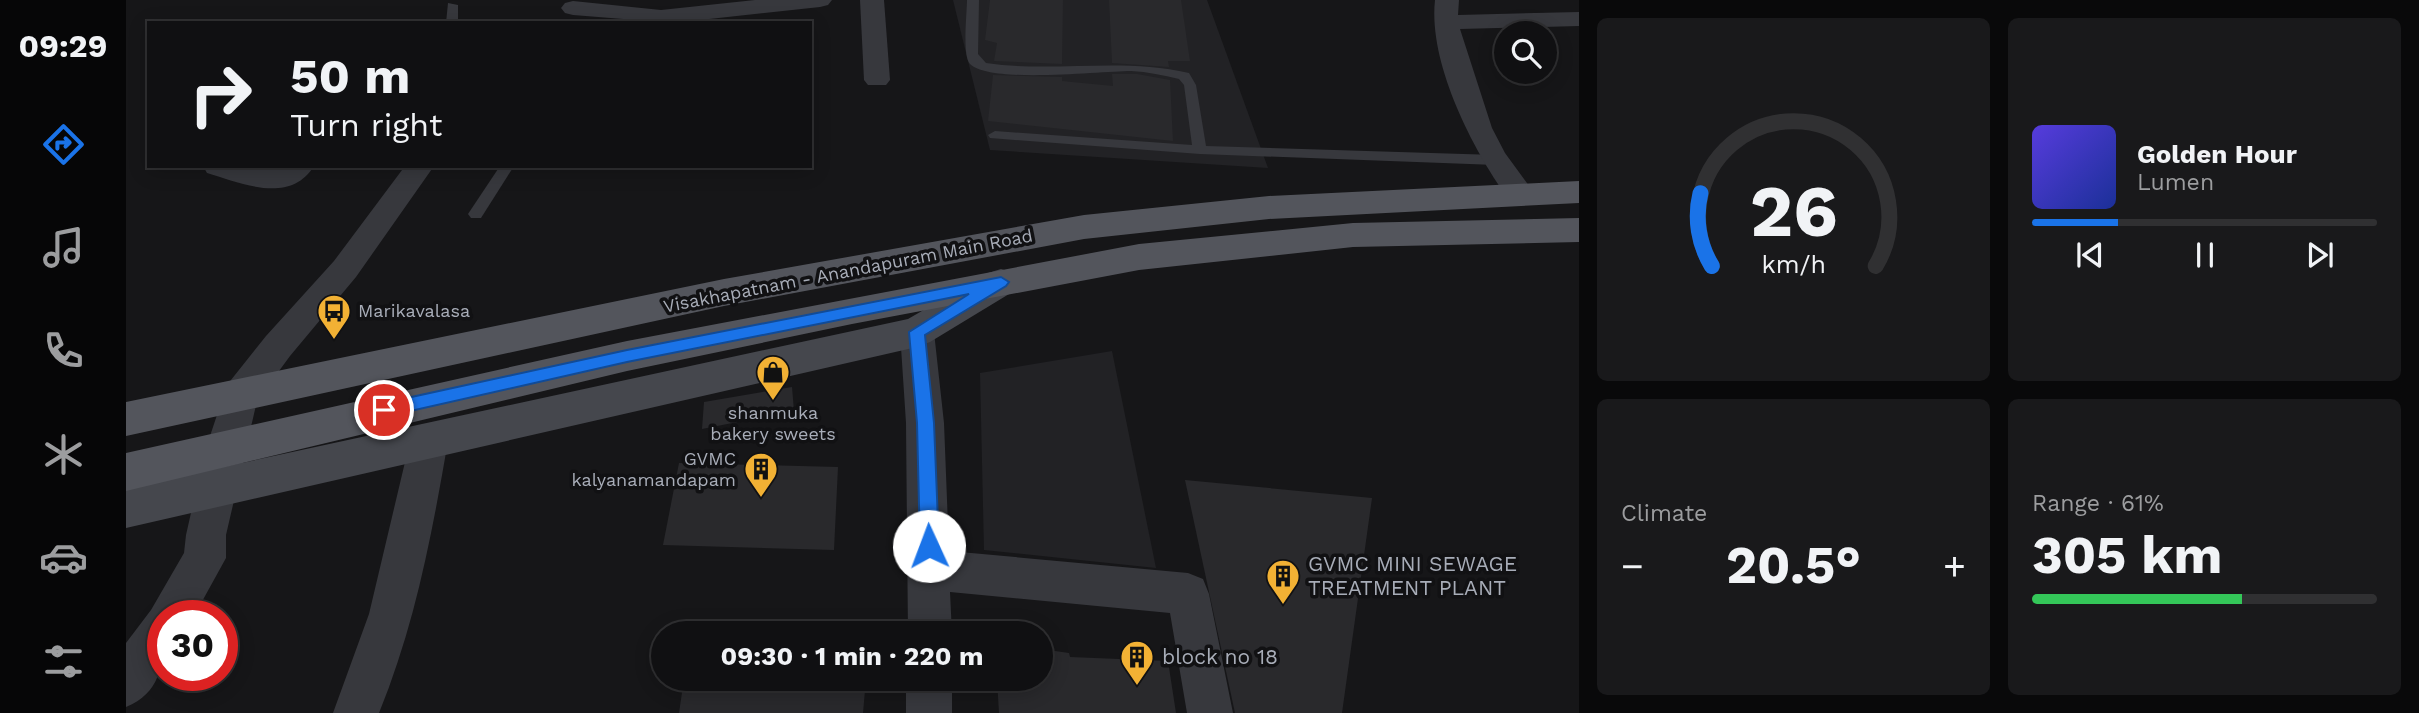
<!DOCTYPE html>
<html lang="en">
<head>
<meta charset="utf-8">
<style>
	:root { --surface:#101012; --page:#19191b; --text:#f1f3f6; --muted:#9c9d9f; --line:#303032; --accent:#1a73e8 }
	body { margin:0; font-family:"Work Sans",sans-serif; background:var(--page); color:var(--text); height:100vh; display:flex; flex-direction:column; font-size:26px; white-space:nowrap }
	* { box-sizing:border-box; margin:0 }
	p { font-size:23px; color:var(--muted) }
	.icon { flex:none; width:38px; height:38px; fill:none; stroke:currentColor; stroke-width:2; stroke-linecap:round; stroke-linejoin:round }
	.map { position:relative; flex:1; overflow:hidden }
	.sheet { display:flex; flex-direction:column; gap:18px; padding:18px; background:#09090a; width:840px }
	.sheet>* { flex:none }
	.hud { position:absolute; left:21px; top:21px; width:665px; height:147px; border-radius:0px; box-shadow:0 4px 18px #0003,0 0 0 2px var(--line); background:#101012; color:var(--text); overflow:hidden }
	.buttons { position:absolute; left:1368px; top:21px; display:grid; gap:14px }
	.buttons a { display:grid; place-items:center; width:63px; height:63px; border-radius:50%; background:var(--surface); box-shadow:0 4px 18px #0003,0 0 0 2px var(--line); font-size:35px }
	.speed { position:absolute; left:21px; top:600px; display:flex; gap:14px; font-size:35px; font-weight:700; text-align:center }
	.speed>* { display:grid; place-content:center; width:91px; height:91px; border-radius:50%; background:var(--surface); box-shadow:0 4px 18px #0003,0 0 0 2px var(--line); line-height:1 }
	.speed .limit { border:10px solid #d22; background:#fff; color:#111 }
	.pin { position:absolute; display:grid; place-items:center; width:60px; height:60px; color:#fff; margin:-30px; border:4px solid #fff; border-radius:50%; box-shadow:0 2px 7px #0007 }
	.me { position:absolute; width:77px; margin:-38px; rotate:358deg; stroke-linejoin:round; filter:drop-shadow(0 0 5px #0008) }
	.turn { display:flex; align-items:center; gap:24px; height:147px; padding:0 28px; font-size:32px }
	.turn .icon { width:91px; height:91px; stroke-width:2.5 }
	.turn b { display:block; font-size:49px; line-height:60px }
	.big { font-size:52px; font-weight:700; line-height:1.1 }
	.sheet .widget { flex:1; display:flex; flex-direction:column; justify-content:center; gap:10px; min-width:0; padding:0 24px; border-radius:10px; background:var(--page) }
	.sheet .dial { align-items:center; gap:0 }
	.dial svg { height:182px; overflow:visible; fill:none; stroke:var(--line); stroke-width:7; stroke-linecap:round; text-anchor:middle }
	.dial text { fill:var(--text); stroke:none }
	.song { display:flex; align-items:center; gap:21px }
	.cover { width:84px; height:84px; border-radius:10px; background:linear-gradient(135deg,hsl(250 70% 55%),hsl(230 70% 35%)) }
	.played { height:7px; border-radius:4px; background:linear-gradient(90deg,var(--accent) 25%,var(--line) 25%) }
	.keys { display:flex; justify-content:space-around; direction:ltr }
	.heat { display:flex; justify-content:space-between; align-items:center; font-size:38px; direction:ltr }
	.charge { height:10px; border-radius:5px; background:linear-gradient(90deg,#34c759 61%,var(--line) 0) }
	.sheet .tiles { flex:1; display:grid; gap:18px; grid-template-columns:repeat(2,1fr) }
	.trip { position:absolute; left:525px; top:621px; width:402px; height:70px; border-radius:35px; background:var(--surface); box-shadow:0 4px 18px #0003,0 0 0 2px var(--line); font-weight:700; line-height:70px; text-align:center }
	main { display:flex; flex:1; min-height:0 }
	.tabs { display:flex; flex-direction:column; width:126px; justify-content:space-around; align-items:center; background:#060607; color:var(--muted) }
	.tabs .icon { width:49px; height:49px }
	.tabs .selected { color:var(--accent) }
	.tabs b { font-size:32px; color:var(--text) }
	.map>svg:first-child { display:block }
	.built { fill:#222225 }
	.building { fill:#29292c }
	.lines { fill:none; stroke-linecap:round; stroke-linejoin:round }
	.lane { fill:#37383d; fill-rule:evenodd }
	.street { fill:#37383d; fill-rule:evenodd }
	.secondary { fill:#45474d; fill-rule:evenodd }
	.primary { fill:#53555c; fill-rule:evenodd }
	.route { fill:#1a73e8; stroke:#114b97; stroke-width:2 }
	.labels { text-anchor:middle; stroke-width:7; stroke-linejoin:round; paint-order:stroke }
	.street-label { font-size:18px; fill:#a8adb8; stroke:#111113 }
	.poi-label { font-size:18px; fill:#a8adb8; stroke:#111113; text-anchor:start }
	.near-poi-label { font-size:21px; fill:#a8adb8; stroke:#111113; text-anchor:start }
</style>
</head>
<body>
<main>
<nav class="tabs">
<b>09:29</b>
<svg class="icon selected" aria-label="directions" viewBox="0 0 24 24"><path d="M12 3l9 9-9 9-9-9zM9 14v-3h6M13 9l2 2-2 2"/></svg>
<svg class="icon" aria-label="music" viewBox="0 0 24 24"><path d="M9 18V5l10-2v13"/><circle cx="6" cy="18" r="3"/><circle cx="16" cy="16" r="3"/></svg>
<svg class="icon" aria-label="phone" viewBox="0 0 24 24"><path d="M5 4h4l2 5-3 2q2 4 5 5l2-3 5 2v4C11 20 4 13 5 4z"/></svg>
<svg class="icon" aria-label="climate" viewBox="0 0 24 24"><path d="M12 3v18M4 7l16 10M4 17L20 7"/></svg>
<svg class="icon" aria-label="car" viewBox="0 0 24 24"><path d="M5 17H2v-5l4-1 3-4h7l3 4 3 1v5h-3M9 17h6M6 11h13"/><circle cx="7" cy="17" r="2"/><circle cx="17" cy="17" r="2"/></svg>
<svg class="icon" aria-label="filters" viewBox="0 0 24 24"><path d="M4 7h16M4 17h16"/><circle cx="9" cy="7" r="2"/><circle cx="15" cy="17" r="2"/></svg>
</nav>
<div class="map">
<svg width="1453" height="713" viewBox="0 0 1453 713">
	<rect width="100%" height="100%" fill="#161618"/>
	<!-- built -->
	<g class="built">
		<path d="M827,0h254l61,168 -278,-18z"/>
		<path d="M986,351l44,217 -172,-18 -4,-177z"/>
	</g>
	<!-- building -->
	<g class="building">
		<path d="M864,0h73l-1,64 -68,-3 3,-18 -12,-3z"/>
		<path d="M983,0h72l9,61h-22l1,6 -57,-4z"/>
		<path d="M986,74h25l33,6 3,61 -185,-20 5,-46 69,2v4l51,5z"/>
		<path d="M666,387l2,24 -92,18 2,-27z"/>
		<path d="M553,463l159,4 -4,83 -171,-5z"/>
		<path d="M1059,480l187,18 -30,215h-107z"/>
		<path d="M915,649l28,4 1,4 98,4 8,52h-177l-2,-34h44z"/>
		<path d="M558,679h182l-3,34h-184z"/>
	</g>
	<g class="lines">
		<!-- lane -->
		<g class="lane">
			<path d="M841,0h12l-1,54 8,9c68,10 135,-6 203,10l7,12 10,61 290,9 7,5 -7,5 -296,-11 -210,-16 -2,-3 7,-4 197,14 -8,-60 -5,-6c-16,-4 -31,-7 -48,-8 -30,0 -141,13 -161,-7 -8,-8 -3,-51 -3,-64z"/>
			<path d="M322,3l10,2v18h-12z"/>
			<path d="M374,166h14l-33,52h-10l-3,-4z"/>
		</g>
		<!-- street -->
		<g class="street">
			<path d="M629,0h77l-4,5 -8,2 -147,16 -100,-8 -8,-2 -4,-5 4,-5 8,-2 88,9z"/>
			<path d="M734,0h24l6,80 -4,5h-18l-4,-5z"/>
			<path d="M1309,0h24l-1,15 121,-3v14l-119,3 32,99 13,25 30,41 -5,7 -10,3 -10,-3c-37,-50 -82,-138 -75,-201z"/>
			<path d="M77,166h46l22,4 11,-4h32c-24,39 -73,17 -107,7z"/>
			<path d="M279,166h29l-78,111 -66,79 -33,45 -31,134v23l-32,58h-31c0,38 4,74 -37,91v-64l25,-33 33,-57 2,-18 19,-84 22,-66 39,-49 68,-75z"/>
			<path d="M791,319l12,4 5,9 10,91 5,128 239,22 15,6 6,15 24,119h-46l-17,-100 -220,-21 2,42h-44l-2,-211 -6,-91 5,-9z"/>
			<path d="M303,425l13,4 6,12c-16,93 -33,184 -69,272h-46l36,-99 41,-173 6,-12z"/>
			<rect x="780" y="679" width="46" height="34"/>
		</g>
		<!-- secondary -->
		<path class="secondary" d="M875,269l13,4 5,9 -5,9 -84,51 -13,5 -791,181v-40l782,-169 80,-46z"/>
		<!-- primary -->
		<g class="primary">
			<path d="M1453,181v22l-310,16 -185,20 -360,67 -598,130v-34l598,-123 360,-64 185,-19z"/>
			<path d="M1453,218v24l-226,5 -214,23 -287,54 -225,47 -501,120v-38l501,-112 512,-97 214,-21z"/>
		</g>
	</g>
	<!-- route -->
	<path class="route" d="M875,277l8,5 -3,4 -81,49 9,88 5,123 -3,6 -7,3 -6,-3 -3,-6 -3,-123 -8,-91 60,-38 -342,68 -243,55 -8,-7 8,-7 243,-53z"/>
	<!-- icons -->
	<defs>
		<symbol id="bus-pin" viewBox="-11 -11 22 30"><path d="M0 17L-7.5 6A9.5 9.5 0 1 1 7.5 6Z" fill="#f2b134" stroke="#111113"/><path d="M-5-6H5V4H4V6H2V4H-2V6H-4V4H-5ZM-3.5-4V0h7V-4ZM-3.5 1.2v1.5H-2V1.2ZM2 1.2v1.5H3.5V1.2Z" fill="#111"/></symbol>
		<symbol id="shop-pin" viewBox="-11 -11 22 30"><path d="M0 17L-7.5 6A9.5 9.5 0 1 1 7.5 6Z" fill="#f2b134" stroke="#111113"/><path d="M-5-2.5h2.3a2.7 3.5 0 0 1 5.4 0H5L5.5 6h-11ZM-1.5-2.5h3a1.5 2.3 0 0 0-3 0Z" fill="#111"/></symbol>
		<symbol id="building-pin" viewBox="-11 -11 22 30"><path d="M0 17L-7.5 6A9.5 9.5 0 1 1 7.5 6Z" fill="#f2b134" stroke="#111113"/><path d="M-4-6H4V6H1V3H-1V6H-4ZM-2.5-4.3h1.7v1.8h-1.7ZM.8-4.3h1.7v1.8H.8ZM-2.5-1h1.7V.8h-1.7ZM.8-1h1.7V.8H.8Z" fill="#111"/></symbol>
	</defs>
	<g fill-rule="evenodd">
		<use href="#bus-pin" x="189" y="292" width="38" height="52"/>
		<use href="#shop-pin" x="628" y="353" width="38" height="52"/>
		<use href="#building-pin" x="616" y="450" width="38" height="52"/>
		<use href="#building-pin" x="1138" y="557" width="38" height="52"/>
		<use href="#building-pin" x="992" y="638" width="38" height="52"/>
	</g>
	<g class="labels">
		<!-- street labels -->
		<g class="street-label">
			<text transform="translate(722 271) rotate(-11)" y="6">Visakhapatnam - Anandapuram Main Road</text>
		</g>
		<!-- poi labels -->
		<g class="poi-label">
			<text x="232" y="317">Marikavalasa</text>
			<text x="647" y="419" text-anchor="middle">shanmuka<tspan x="647" dy="21">bakery sweets</tspan></text>
			<text x="610" y="465" text-anchor="end">GVMC<tspan x="610" dy="21">kalyanamandapam</tspan></text>
		</g>
		<!-- near-poi labels -->
		<g class="near-poi-label">
			<text x="1182" y="571">GVMC MINI SEWAGE<tspan x="1182" dy="24">TREATMENT PLANT</tspan></text>
			<text x="1036" y="664">block no 18</text>
		</g>
	</g>
</svg>
<div class="buttons">
<a><svg class="icon" aria-label="search" viewBox="0 0 24 24"><circle cx="10" cy="10" r="6"/><path d="M15 15l6 6"/></svg></a>
</div>
<div class="speed"><div class="limit">30</div></div>
<div class="pin" style="left:258px;top:410px;background:#d93025"><svg class="icon" aria-label="arrive" viewBox="0 0 24 24"><path d="M6 21V4h12l-3 4 3 4H6"/></svg></div>
<svg class="me" style="left:803px;top:546px" viewBox="-20 -20 40 40"><circle r="19" fill="#fff"/><path d="M0-13L10 11 0 6-10 11z" fill="#1a73e8"/></svg>
<div class="trip">09:30 · 1 min · 220 m</div>
<div class="hud">
<div class="turn"><svg class="icon" aria-label="right" viewBox="0 0 24 24"><path d="M7 20v-9h11M14 6l5 5-5 5"/></svg><div><b>50 m</b>Turn right</div></div>
</div>
</div>
<section class="sheet">
<div class="tiles">
<div class="widget dial"><svg viewBox="0 0 100 80">
<path d="M14 69A42 42 0 1 1 86 69"/>
<path d="M14 69A42 42 0 0 1 9 37" stroke="#1a73e8"/>
<text x="50" y="56" font-size="32" font-weight="700">26</text>
<text x="50" y="72" font-size="11">km/h</text>
</svg></div>
<div class="widget">
<div class="song"><i class="cover"></i><div><b>Golden Hour</b><p>Lumen</p></div></div>
<div class="played"></div>
<div class="keys"><svg class="icon" aria-label="previous" viewBox="0 0 24 24"><path d="M18 5L8 12l10 7zM5 5v14"/></svg><svg class="icon" aria-label="pause" viewBox="0 0 24 24"><path d="M8 5v14M16 5v14"/></svg><svg class="icon" aria-label="next" viewBox="0 0 24 24"><path d="M6 5l10 7-10 7zM19 5v14"/></svg></div>
</div>
<div class="widget"><p>Climate</p>
<div class="heat"><a>−</a><b class="big">20.5°</b><a>+</a></div>
</div>
<div class="widget"><p>Range · 61%</p><b class="big">305 km</b><div class="charge"></div></div>
</div>
</section>
</main>
</body>
</html>
